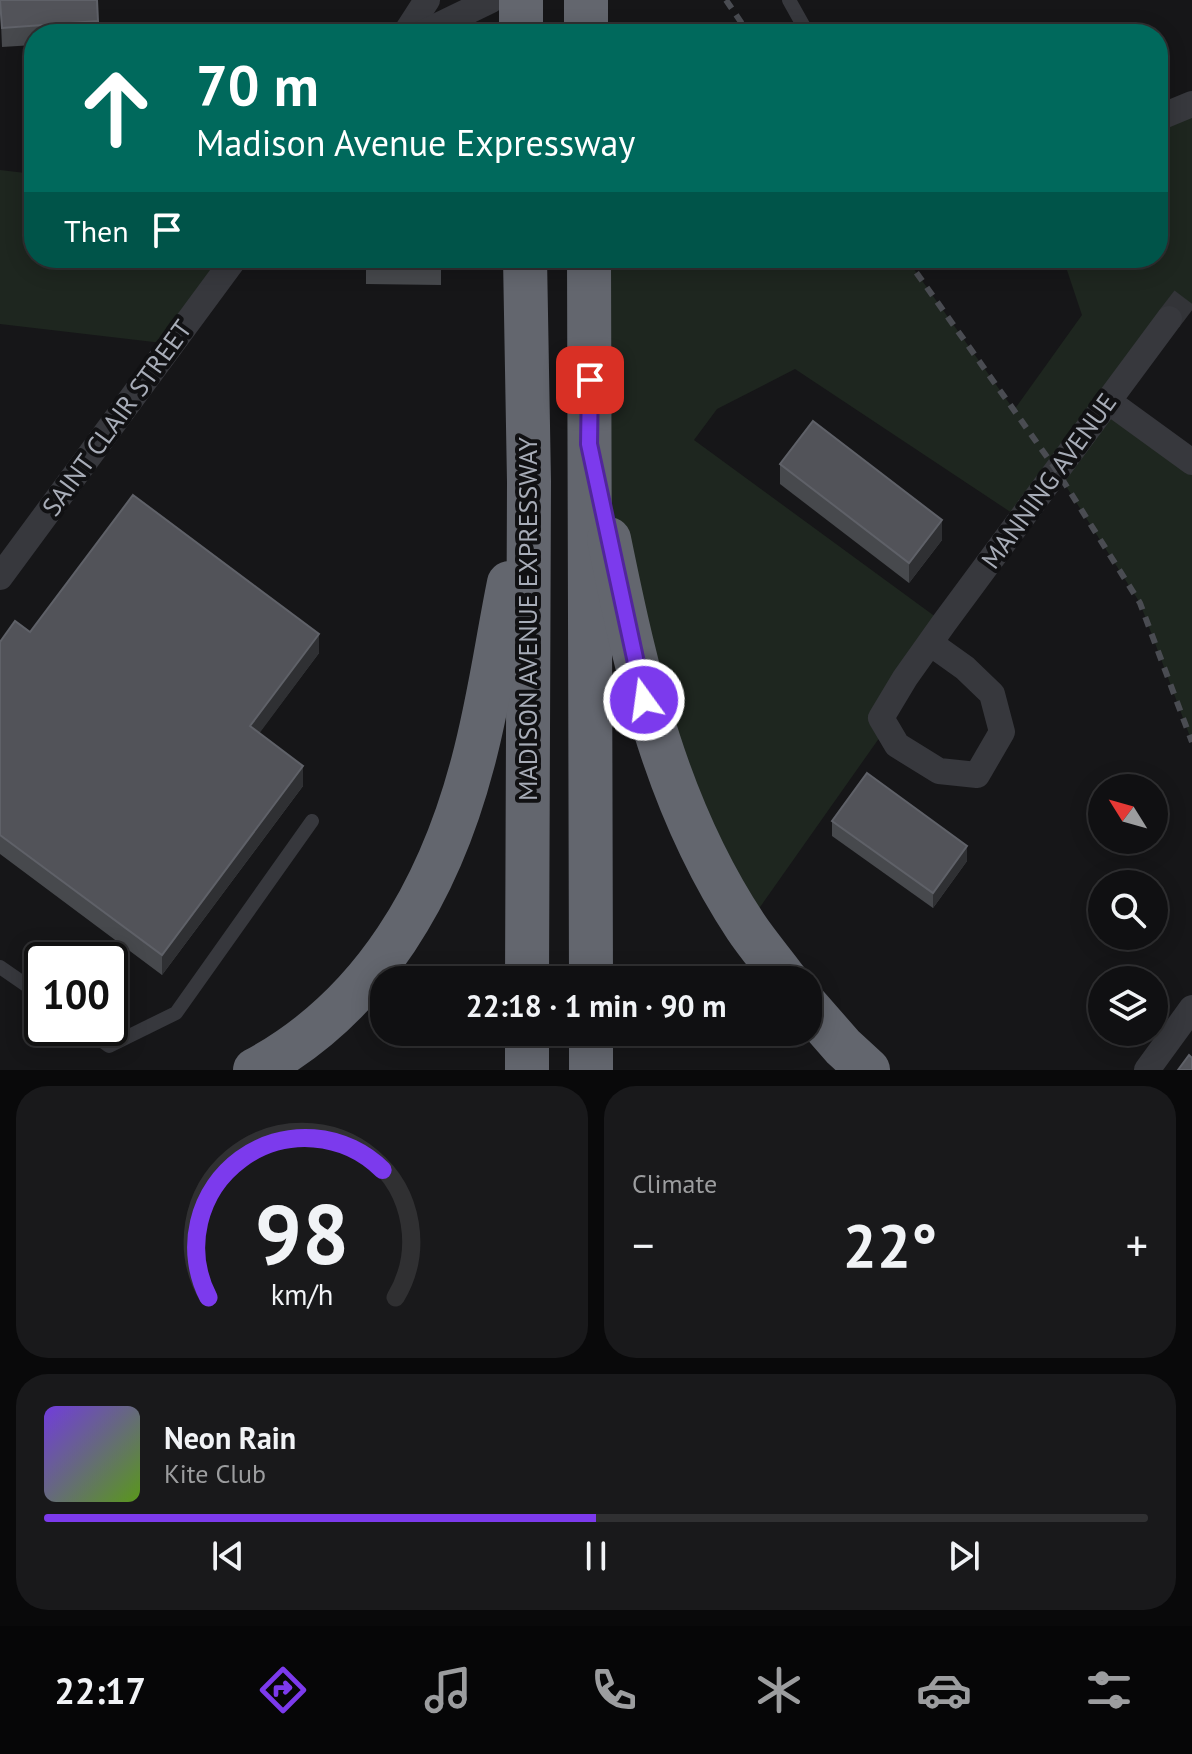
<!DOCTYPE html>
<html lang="en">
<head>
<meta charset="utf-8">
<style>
	:root { --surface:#101012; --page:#19191b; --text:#f1f3f6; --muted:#9c9d9f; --line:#303032; --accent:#7c3aed }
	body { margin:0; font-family:"PT Sans",sans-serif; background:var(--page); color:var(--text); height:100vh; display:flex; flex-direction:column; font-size:30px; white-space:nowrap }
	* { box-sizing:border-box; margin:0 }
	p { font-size:26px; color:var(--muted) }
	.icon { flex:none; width:44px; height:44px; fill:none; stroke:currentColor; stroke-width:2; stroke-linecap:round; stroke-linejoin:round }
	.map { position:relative; height:1070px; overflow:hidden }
	.sheet { display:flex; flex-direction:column; gap:16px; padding:16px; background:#09090a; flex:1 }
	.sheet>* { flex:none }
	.top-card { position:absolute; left:24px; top:24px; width:1144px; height:244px; border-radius:32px; box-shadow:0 4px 20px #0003,0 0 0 2px var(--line); background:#00695c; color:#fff; overflow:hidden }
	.needle { width:52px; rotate:307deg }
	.buttons { position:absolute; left:1088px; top:774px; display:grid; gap:16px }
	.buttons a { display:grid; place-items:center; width:80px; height:80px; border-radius:50%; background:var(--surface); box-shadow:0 4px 20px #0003,0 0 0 2px var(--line); font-size:40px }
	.speed { position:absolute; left:24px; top:942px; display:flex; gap:16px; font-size:40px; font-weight:700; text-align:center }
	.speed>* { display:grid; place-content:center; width:104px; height:104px; border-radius:50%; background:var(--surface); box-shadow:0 4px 20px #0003,0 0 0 2px var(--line); line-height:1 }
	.speed .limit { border:4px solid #111; border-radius:12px; background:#fff; color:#111 }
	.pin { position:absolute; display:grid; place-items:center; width:68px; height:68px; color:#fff; margin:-34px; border-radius:16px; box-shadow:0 4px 12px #0006 }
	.me { position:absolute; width:88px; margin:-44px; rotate:346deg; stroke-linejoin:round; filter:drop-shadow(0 0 6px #0008) }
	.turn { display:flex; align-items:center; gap:28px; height:168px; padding:0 40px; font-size:36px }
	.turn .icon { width:104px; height:104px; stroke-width:2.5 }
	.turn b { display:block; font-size:56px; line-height:68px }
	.then { display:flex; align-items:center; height:76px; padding:0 40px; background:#0003; gap:16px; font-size:30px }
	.big { font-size:60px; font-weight:700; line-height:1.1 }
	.sheet .card { flex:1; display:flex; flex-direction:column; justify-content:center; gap:12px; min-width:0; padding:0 28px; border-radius:32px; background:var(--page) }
	.sheet .dial { align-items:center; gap:0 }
	.dial svg { height:208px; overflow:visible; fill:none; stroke:var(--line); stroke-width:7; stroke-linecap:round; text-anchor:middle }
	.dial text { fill:var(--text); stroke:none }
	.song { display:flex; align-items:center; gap:24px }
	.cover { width:96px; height:96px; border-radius:12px; background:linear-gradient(135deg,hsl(260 70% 55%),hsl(90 70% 35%)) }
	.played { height:8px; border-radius:4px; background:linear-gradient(90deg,var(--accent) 50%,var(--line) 50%) }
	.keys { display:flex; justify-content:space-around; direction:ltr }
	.heat { display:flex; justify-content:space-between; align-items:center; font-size:44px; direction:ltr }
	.sheet .tiles { flex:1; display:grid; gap:16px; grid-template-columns:1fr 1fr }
	.card:last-child { grid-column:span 2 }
	.trip { position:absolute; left:370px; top:966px; width:452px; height:80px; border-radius:32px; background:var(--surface); box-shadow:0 4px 20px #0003,0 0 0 2px var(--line); font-weight:700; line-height:80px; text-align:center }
	.menu { display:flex; height:128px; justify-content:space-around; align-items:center; background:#060607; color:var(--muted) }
	.menu .icon { width:56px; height:56px }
	.menu .selected { color:var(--accent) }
	.menu b { font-size:36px; color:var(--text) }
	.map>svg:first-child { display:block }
	.green { fill:#1e261f }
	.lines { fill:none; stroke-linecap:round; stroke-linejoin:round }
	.minor-tunnel { stroke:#333438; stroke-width:26; stroke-dasharray:26 13; stroke-linecap:butt }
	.service { stroke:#37383d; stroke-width:14 }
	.minor { stroke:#37383d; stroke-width:26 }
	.motorway { stroke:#63666e; stroke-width:44 }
	.rail { stroke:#4a4c52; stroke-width:6; stroke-dasharray:10 8; stroke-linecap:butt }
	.wall { fill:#47494d }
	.shaded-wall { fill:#2f3033 }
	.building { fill:#525359; stroke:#5f6168; stroke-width:2 }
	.route-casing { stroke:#51269a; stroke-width:20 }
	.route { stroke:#7c3aed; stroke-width:14 }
	.labels { text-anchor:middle; stroke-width:8; stroke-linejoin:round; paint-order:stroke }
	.street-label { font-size:26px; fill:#a8adb8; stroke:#111113 }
</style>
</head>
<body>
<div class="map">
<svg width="1192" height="1070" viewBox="0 0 1192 1070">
	<rect width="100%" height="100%" fill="#161618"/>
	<!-- green -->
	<g class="green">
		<path d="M1192,104v203l-9,-6 -74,100 83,61v280l-52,-139 -83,-131 -36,47 -226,-150 -78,40 -23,31 250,183 -57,104 -141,200 -42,-74 -115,-409v-186h317l108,152 68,-95 -19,-57h95v-140z"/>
		<path d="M0,170l34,4v84h201l-64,86 -171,-20z"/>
	</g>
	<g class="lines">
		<!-- minor-tunnel -->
		<path class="minor-tunnel" d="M1169,319l23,-30"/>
		<!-- service -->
		<g class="service">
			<path d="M789,0l19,34"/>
			<path d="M0,967l42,29"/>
			<path d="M85,1028l24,18 67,-33 136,-192"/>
		</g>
		<!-- minor -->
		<g class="minor">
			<path d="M405,34l22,-34"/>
			<path d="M421,34l70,-34"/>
			<path d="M1158,118l34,-14"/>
			<path d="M1108,401l84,61"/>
			<path d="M0,577l235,-319"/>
			<path d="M930,643l35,25 27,26 10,38 -25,43 -38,-4 -42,-26 -16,-27 24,-40 39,-55 225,-304"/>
			<path d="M1147,1070l45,-62"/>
		</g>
		<!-- motorway -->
		<g class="motorway">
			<path d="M521,0v34"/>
			<path d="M586,0v34"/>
			<path d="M525,258l4,224 -2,498"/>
			<path d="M589,258l2,722"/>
			<path d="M609,539c28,137 58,269 137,388 12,18 27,35 40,53"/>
			<path d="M808,1007l35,40 25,23"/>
			<path d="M591,1032v38"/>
			<path d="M255,1070c119,-64 185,-182 218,-308 16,-59 24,-120 36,-179"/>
			<path d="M527,1070v-38"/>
		</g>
		<!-- rail -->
		<g class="rail">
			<path d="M726,0l23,34"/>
			<path d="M906,258l151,213 83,132 52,139"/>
		</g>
	</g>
	<!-- wall -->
	<g class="wall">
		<path d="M0,0l98,21v13h-64v11l-32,2z"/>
		<path d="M366,258h75v27l-75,-1z"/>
		<path d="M780,464l162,76 -33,43 -129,-99z"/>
		<path d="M30,632l289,21 -60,80 44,53 -141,189 -162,-121v-212z"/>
		<path d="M832,821l135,40 -34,47 -101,-72z"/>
	</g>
	<!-- shaded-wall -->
	<g class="shaded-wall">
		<path d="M942,520v20l-33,43v-20z"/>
		<path d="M319,634v19l-69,93v-20z"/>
		<path d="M303,766v20l-141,189v-20z"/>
		<path d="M967,846v15l-34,47v-15z"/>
	</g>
	<!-- building -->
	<g class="building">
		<path d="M0,0h97l1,21 -96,7z"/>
		<rect x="366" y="258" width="75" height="7"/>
		<path d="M813,421l129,99 -33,43 -129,-99z"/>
		<path d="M133,495l186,139 -69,92 53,40 -141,189 -162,-120v-193l15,-21 15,11z"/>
		<path d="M867,773l100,73 -34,47 -101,-72z"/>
		<path d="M1189,1055l3,3v12h-14z"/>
	</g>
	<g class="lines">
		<defs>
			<path id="route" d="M590,380l-1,64 55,256"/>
		</defs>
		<!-- route casing -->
		<use href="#route" class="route-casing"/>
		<!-- route -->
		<use href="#route" class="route"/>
	</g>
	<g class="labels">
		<!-- street labels -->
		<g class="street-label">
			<text transform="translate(117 418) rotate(-54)" y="9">SAINT CLAIR STREET</text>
			<text transform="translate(1049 481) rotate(-54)" y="9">MANNING AVENUE</text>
			<text transform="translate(528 619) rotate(-90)" y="9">MADISON AVENUE EXPRESSWAY</text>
		</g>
	</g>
</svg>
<div class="buttons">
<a><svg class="needle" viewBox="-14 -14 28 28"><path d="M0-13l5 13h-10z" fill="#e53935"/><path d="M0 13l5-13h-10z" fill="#9c9d9f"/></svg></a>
<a><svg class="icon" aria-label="search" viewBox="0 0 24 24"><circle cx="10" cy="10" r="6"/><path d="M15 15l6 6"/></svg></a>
<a><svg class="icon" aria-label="layers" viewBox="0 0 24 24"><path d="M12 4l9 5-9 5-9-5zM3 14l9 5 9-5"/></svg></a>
</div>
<div class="speed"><div class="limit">100</div></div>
<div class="pin" style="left:590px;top:380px;background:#d93025"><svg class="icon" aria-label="arrive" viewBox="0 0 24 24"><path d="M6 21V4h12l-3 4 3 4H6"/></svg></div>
<svg class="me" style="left:644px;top:700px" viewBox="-20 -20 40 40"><circle r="17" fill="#7c3aed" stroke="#fff" stroke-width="3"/><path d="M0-11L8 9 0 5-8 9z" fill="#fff"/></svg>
<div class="trip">22:18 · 1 min · 90 m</div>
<div class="top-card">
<div class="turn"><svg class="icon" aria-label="ahead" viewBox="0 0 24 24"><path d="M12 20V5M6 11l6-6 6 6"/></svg><div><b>70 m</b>Madison Avenue Expressway</div></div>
<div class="then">Then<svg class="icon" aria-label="arrive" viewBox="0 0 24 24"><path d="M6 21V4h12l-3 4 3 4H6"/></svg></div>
</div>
</div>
<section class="sheet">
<div class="tiles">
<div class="card dial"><svg viewBox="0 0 100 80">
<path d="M14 69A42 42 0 1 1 86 69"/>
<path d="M14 69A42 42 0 0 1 81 20" stroke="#7c3aed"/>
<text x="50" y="56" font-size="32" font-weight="700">98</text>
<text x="50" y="72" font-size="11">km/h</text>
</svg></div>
<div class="card"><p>Climate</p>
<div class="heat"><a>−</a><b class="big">22°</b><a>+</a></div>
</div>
<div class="card">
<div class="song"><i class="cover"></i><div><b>Neon Rain</b><p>Kite Club</p></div></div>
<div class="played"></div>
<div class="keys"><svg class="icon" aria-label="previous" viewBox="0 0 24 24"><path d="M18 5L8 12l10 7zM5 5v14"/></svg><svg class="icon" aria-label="pause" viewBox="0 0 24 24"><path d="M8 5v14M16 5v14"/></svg><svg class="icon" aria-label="next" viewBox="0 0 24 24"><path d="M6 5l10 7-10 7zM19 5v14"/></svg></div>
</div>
</div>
</section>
<nav class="menu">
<b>22:17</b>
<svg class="icon selected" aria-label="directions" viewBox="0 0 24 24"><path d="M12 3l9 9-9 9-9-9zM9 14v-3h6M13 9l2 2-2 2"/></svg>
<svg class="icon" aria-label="music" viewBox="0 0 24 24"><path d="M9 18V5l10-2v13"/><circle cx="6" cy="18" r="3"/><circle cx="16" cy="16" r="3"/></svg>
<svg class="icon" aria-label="phone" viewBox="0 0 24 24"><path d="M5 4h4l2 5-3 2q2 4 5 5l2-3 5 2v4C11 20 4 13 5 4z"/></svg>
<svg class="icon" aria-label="climate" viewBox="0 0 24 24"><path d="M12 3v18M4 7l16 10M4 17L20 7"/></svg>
<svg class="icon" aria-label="car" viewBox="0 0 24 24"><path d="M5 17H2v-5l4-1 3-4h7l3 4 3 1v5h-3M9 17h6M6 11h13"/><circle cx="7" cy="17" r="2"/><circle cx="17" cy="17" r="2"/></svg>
<svg class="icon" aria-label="filters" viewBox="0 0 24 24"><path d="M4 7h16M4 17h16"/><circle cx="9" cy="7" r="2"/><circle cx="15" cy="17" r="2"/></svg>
</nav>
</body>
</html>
